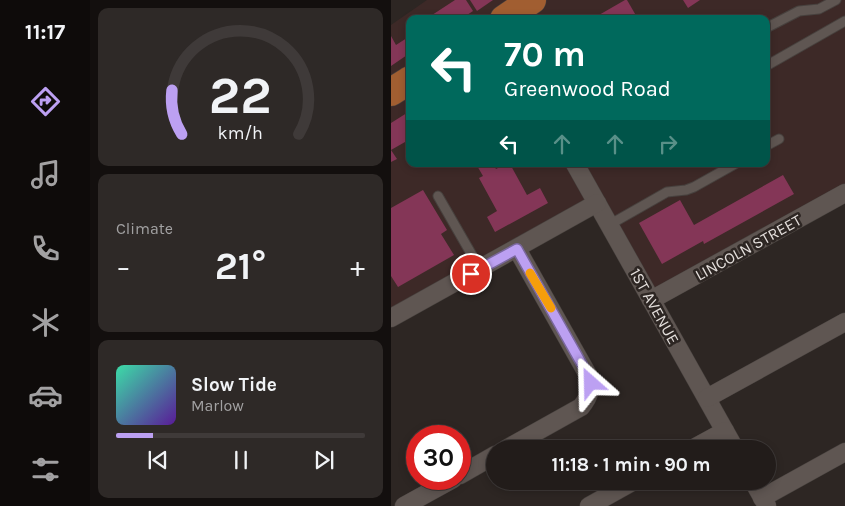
<!DOCTYPE html>
<html lang="en">
<head>
<meta charset="utf-8">
<style>
	:root { --surface:#221c1a; --page:#2e2927; --text:#f1f3f6; --muted:#a2a1a2; --line:#3f3a39; --accent:#bca0f2 }
	body { margin:0; font-family:Karla,sans-serif; background:var(--page); color:var(--text); height:100vh; display:flex; flex-direction:column; font-size:19px; white-space:nowrap }
	* { box-sizing:border-box; margin:0 }
	p { font-size:16px; color:var(--muted) }
	.icon { flex:none; width:28px; height:28px; fill:none; stroke:currentColor; stroke-width:2; stroke-linecap:round; stroke-linejoin:round }
	.map { position:relative; flex:1; overflow:hidden }
	.panel { display:flex; flex-direction:column; gap:8px; padding:8px; background:#130f0e; width:301px }
	.panel>* { flex:none }
	.hud { position:absolute; left:15px; top:15px; width:364px; height:152px; border-radius:10px; box-shadow:0 2px 8px #0003,0 0 0 1px var(--line); background:#00695c; color:#fff; overflow:hidden }
	.speed { position:absolute; left:15px; top:425px; display:flex; gap:10px; font-size:25px; font-weight:700; text-align:center }
	.speed>* { display:grid; place-content:center; width:65px; height:65px; border-radius:50%; background:var(--surface); box-shadow:0 2px 8px #0003,0 0 0 1px var(--line); line-height:1 }
	.speed .limit { border:8px solid #d22; background:#fff; color:#111 }
	.pin { position:absolute; display:grid; place-items:center; width:42px; height:42px; color:#fff; margin:-21px; border:2px solid #fff; border-radius:50%; box-shadow:0 1px 5px #0007 }
	.me { position:absolute; width:55px; margin:-28px; rotate:335deg; stroke-linejoin:round; filter:drop-shadow(0 0 4px #0008) }
	.turn { display:flex; align-items:center; gap:18px; height:105px; padding:0 15px; font-size:22px }
	.turn .icon { width:65px; height:65px; stroke-width:2.5 }
	.turn b { display:block; font-size:35px; line-height:42px }
	.lanes { display:flex; align-items:center; height:48px; padding:0 15px; background:#0003; justify-content:center; gap:25px; direction:ltr }
	.lanes .off { opacity:.35 }
	.big { font-size:38px; font-weight:700; line-height:1.1 }
	.panel .tile { flex:1; display:flex; flex-direction:column; justify-content:center; gap:8px; min-width:0; padding:0 18px; border-radius:10px; background:var(--page) }
	.panel .dial { align-items:center; gap:0 }
	.dial svg { height:130px; overflow:visible; fill:none; stroke:var(--line); stroke-width:7; stroke-linecap:round; text-anchor:middle }
	.dial text { fill:var(--text); stroke:none }
	.song { display:flex; align-items:center; gap:15px }
	.cover { width:60px; height:60px; border-radius:8px; background:linear-gradient(135deg,hsl(160 70% 55%),hsl(270 70% 35%)) }
	.played { height:5px; border-radius:2px; background:linear-gradient(90deg,var(--accent) 15%,var(--line) 15%) }
	.keys { display:flex; justify-content:space-around; direction:ltr }
	.heat { display:flex; justify-content:space-between; align-items:center; font-size:28px; direction:ltr }
	.trip { position:absolute; left:95px; top:440px; width:290px; height:50px; border-radius:25px; background:var(--surface); box-shadow:0 2px 8px #0003,0 0 0 1px var(--line); font-weight:700; line-height:50px; text-align:center }
	main { display:flex; flex:1; min-height:0 }
	.dock { display:flex; flex-direction:column; width:90px; justify-content:space-around; align-items:center; background:#0e0b0a; color:var(--muted) }
	.dock .icon { width:35px; height:35px }
	.dock .active { color:var(--accent) }
	.dock b { font-size:22px; color:var(--text) }
	.map>svg:first-child { display:block }
	.commercial { fill:#3d2927; fill-rule:evenodd }
	.building { fill:#843657 }
	.lines { fill:none; stroke-linecap:round; stroke-linejoin:round }
	.lane-casing { stroke:#47413e; stroke-width:11 }
	.street-casing { stroke:#47413e; stroke-width:19 }
	.primary-casing { stroke:#47413e; stroke-width:29 }
	.lane { stroke:#5f5652; stroke-width:9 }
	.street { stroke:#5f5652; stroke-width:18 }
	.primary { stroke:#a15e31; stroke-width:28 }
	.route-casing { stroke:#7a689d; stroke-width:12 }
	.route { stroke:#bca0f2; stroke-width:9 }
	.slow { stroke:#f59e0b; stroke-width:9 }
	.labels { text-anchor:middle; stroke-width:5; stroke-linejoin:round; paint-order:stroke }
	.street-label { font-size:16px; fill:#e4dfdc; stroke:#2d2623 }
</style>
</head>
<body>
<main>
<nav class="dock">
<b>11:17</b>
<svg class="icon active" aria-label="directions" viewBox="0 0 24 24"><path d="M12 3l9 9-9 9-9-9zM9 14v-3h6M13 9l2 2-2 2"/></svg>
<svg class="icon" aria-label="music" viewBox="0 0 24 24"><path d="M9 18V5l10-2v13"/><circle cx="6" cy="18" r="3"/><circle cx="16" cy="16" r="3"/></svg>
<svg class="icon" aria-label="phone" viewBox="0 0 24 24"><path d="M5 4h4l2 5-3 2q2 4 5 5l2-3 5 2v4C11 20 4 13 5 4z"/></svg>
<svg class="icon" aria-label="climate" viewBox="0 0 24 24"><path d="M12 3v18M4 7l16 10M4 17L20 7"/></svg>
<svg class="icon" aria-label="car" viewBox="0 0 24 24"><path d="M5 17H2v-5l4-1 3-4h7l3 4 3 1v5h-3M9 17h6M6 11h13"/><circle cx="7" cy="17" r="2"/><circle cx="17" cy="17" r="2"/></svg>
<svg class="icon" aria-label="filters" viewBox="0 0 24 24"><path d="M4 7h16M4 17h16"/><circle cx="9" cy="7" r="2"/><circle cx="15" cy="17" r="2"/></svg>
</nav>
<section class="panel">
<div class="tile dial"><svg viewBox="0 0 100 80">
<path d="M14 69A42 42 0 1 1 86 69"/>
<path d="M14 69A42 42 0 0 1 8 42" stroke="#bca0f2"/>
<text x="50" y="56" font-size="32" font-weight="700">22</text>
<text x="50" y="72" font-size="11">km/h</text>
</svg></div>
<div class="tile"><p>Climate</p>
<div class="heat"><a>−</a><b class="big">21°</b><a>+</a></div>
</div>
<div class="tile">
<div class="song"><i class="cover"></i><div><b>Slow Tide</b><p>Marlow</p></div></div>
<div class="played"></div>
<div class="keys"><svg class="icon" aria-label="previous" viewBox="0 0 24 24"><path d="M18 5L8 12l10 7zM5 5v14"/></svg><svg class="icon" aria-label="pause" viewBox="0 0 24 24"><path d="M8 5v14M16 5v14"/></svg><svg class="icon" aria-label="next" viewBox="0 0 24 24"><path d="M6 5l10 7-10 7zM19 5v14"/></svg></div>
</div>
</section>
<div class="map">
<svg width="454" height="506" viewBox="0 0 454 506">
	<rect width="100%" height="100%" fill="#2d2623"/>
	<!-- commercial -->
	<path class="commercial" d="M36,0h418v193l-194,107 -54,-97 -206,115v-293zM19,19h356v145h-356z"/>
	<!-- building -->
	<g class="building">
		<path d="M64,0h11l7,11 -12,8h-31l-1,-2z"/>
		<path d="M79,0h23l-16,11z"/>
		<path d="M234,0h2l11,19h-46z"/>
		<path d="M292,0h17l-12,8z"/>
		<path d="M19,26v27l-19,13v-30l5,9 14,-9 -5,-7z"/>
		<path d="M19,111v38l-5,-7 -14,8 6,9 -6,3v-39z"/>
		<path d="M85,164h17l3,5 10,-5h4l17,31 13,-7 8,15 -53,29 -8,-15 10,-6 -18,-33 4,-2z"/>
		<path d="M392,175l11,19 -90,50 -1,-3 -41,23 -23,-41 41,-23 14,25z"/>
		<path d="M32,190l24,40 -6,4 13,21 -56,32 -7,-11v-68z"/>
	</g>
	<g class="lines">
		<defs>
			<g id="lane">
				<path d="M375,28l33,-17 20,-2 17,-9"/>
				<path d="M375,66l79,-45"/>
				<path d="M375,146l13,-7"/>
				<path d="M47,196l42,73"/>
				<path d="M218,225l58,-33 19,-2 8,-3 41,-23"/>
			</g>
			<g id="street">
				<path d="M184,164l160,285"/>
				<path d="M260,300l194,-107"/>
				<path d="M0,318l206,-115"/>
				<path d="M316,398l138,-76"/>
				<path d="M115,449l75,-42c9,-11 11,-19 7,-32l-71,-126"/>
				<path d="M301,449l33,-18"/>
				<path d="M69,475l35,-20"/>
				<path d="M362,481l14,25"/>
				<path d="M371,498l83,-46"/>
				<path d="M13,506l49,-27"/>
				<path d="M198,506l45,-25"/>
			</g>
			<g id="primary">
				<path d="M113,19l28,-19"/>
				<path d="M0,92l19,-12"/>
			</g>
		</defs>
		<!-- lane casing -->
		<use href="#lane" class="lane-casing"/>
		<!-- street casing -->
		<use href="#street" class="street-casing"/>
		<!-- primary casing -->
		<use href="#primary" class="primary-casing"/>
		<!-- lane -->
		<use href="#lane" class="lane"/>
		<!-- street -->
		<use href="#street" class="street"/>
		<!-- primary -->
		<use href="#primary" class="primary"/>
	</g>
	<g class="lines">
		<defs>
			<path id="route" d="M80,274l46,-25 71,126 3,8"/>
		</defs>
		<!-- route casing -->
		<use href="#route" class="route-casing"/>
		<!-- route -->
		<use href="#route" class="route"/>
		<!-- slow -->
		<path class="slow" d="M139,273l21,35"/>
	</g>
	<g class="labels">
		<!-- street labels -->
		<g class="street-label">
			<text transform="translate(357 247) rotate(-29)" y="6">LINCOLN STREET</text>
			<text transform="translate(264 306) rotate(61)" y="6">1ST AVENUE</text>
		</g>
	</g>
</svg>
<div class="speed"><div class="limit">30</div></div>
<div class="pin" style="left:80px;top:274px;background:#d93025"><svg class="icon" aria-label="arrive" viewBox="0 0 24 24"><path d="M6 21V4h12l-3 4 3 4H6"/></svg></div>
<svg class="me" style="left:200px;top:383px" viewBox="-20 -20 40 40"><path d="M0-17L14 15 0 8-14 15z" fill="#bca0f2" stroke="#fff" stroke-width="4"/></svg>
<div class="trip">11:18 · 1 min · 90 m</div>
<div class="hud">
<div class="turn"><svg class="icon" aria-label="left" viewBox="0 0 24 24"><path d="M17 20v-9H6M10 6l-5 5 5 5"/></svg><div><b>70 m</b>Greenwood Road</div></div>
<div class="lanes"><svg class="icon" aria-label="left" viewBox="0 0 24 24"><path d="M17 20v-9H6M10 6l-5 5 5 5"/></svg><svg class="icon off" aria-label="ahead" viewBox="0 0 24 24"><path d="M12 20V5M6 11l6-6 6 6"/></svg><svg class="icon off" aria-label="ahead" viewBox="0 0 24 24"><path d="M12 20V5M6 11l6-6 6 6"/></svg><svg class="icon off" aria-label="right" viewBox="0 0 24 24"><path d="M7 20v-9h11M14 6l5 5-5 5"/></svg></div>
</div>
</div>
</main>
</body>
</html>
